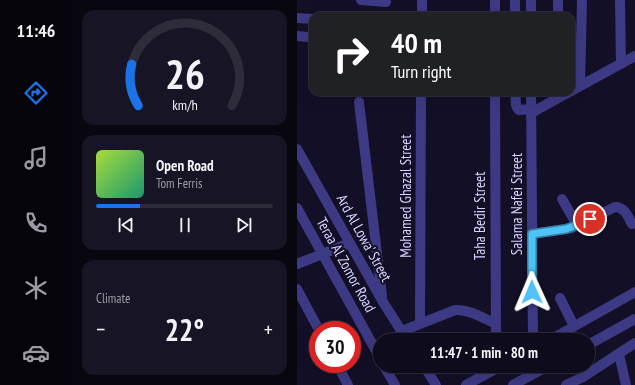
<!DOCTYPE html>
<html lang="en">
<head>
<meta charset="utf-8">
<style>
	:root { --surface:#0e0b1c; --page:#171425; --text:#f1f3f6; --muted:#9b9ba3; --line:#2e2b3b; --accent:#1a73e8 }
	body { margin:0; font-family:"PT Sans Narrow",sans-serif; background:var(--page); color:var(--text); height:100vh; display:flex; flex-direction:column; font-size:15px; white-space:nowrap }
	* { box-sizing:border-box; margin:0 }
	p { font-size:13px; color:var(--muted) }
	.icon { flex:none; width:22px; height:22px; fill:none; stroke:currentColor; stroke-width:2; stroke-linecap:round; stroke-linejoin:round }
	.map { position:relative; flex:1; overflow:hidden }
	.sheet { display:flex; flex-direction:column; gap:10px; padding:10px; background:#08060f; width:225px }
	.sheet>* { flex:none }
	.hud { position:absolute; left:12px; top:12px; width:266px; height:84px; border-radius:12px; box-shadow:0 4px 16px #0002,0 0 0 1px var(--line); background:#202124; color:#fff; overflow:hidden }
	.speed { position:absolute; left:12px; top:321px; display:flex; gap:8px; font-size:20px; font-weight:700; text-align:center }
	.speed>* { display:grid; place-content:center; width:52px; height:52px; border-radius:50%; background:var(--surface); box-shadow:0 4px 16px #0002,0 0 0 1px var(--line); line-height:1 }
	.speed .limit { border:6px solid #d22; background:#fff; color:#111 }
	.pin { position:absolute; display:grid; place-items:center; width:34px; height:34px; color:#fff; margin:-17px; border:2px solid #fff; border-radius:50%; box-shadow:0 1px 4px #0007 }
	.me { position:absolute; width:44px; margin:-22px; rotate:359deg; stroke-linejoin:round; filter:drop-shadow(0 0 3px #0008) }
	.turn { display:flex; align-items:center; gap:14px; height:84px; padding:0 16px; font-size:18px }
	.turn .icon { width:52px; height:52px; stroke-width:2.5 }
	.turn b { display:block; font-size:28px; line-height:34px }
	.big { font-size:30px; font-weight:700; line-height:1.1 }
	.sheet .tile { flex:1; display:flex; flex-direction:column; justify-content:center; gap:6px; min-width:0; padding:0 14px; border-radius:12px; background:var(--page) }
	.sheet .dial { align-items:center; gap:0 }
	.dial svg { height:104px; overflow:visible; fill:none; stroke:var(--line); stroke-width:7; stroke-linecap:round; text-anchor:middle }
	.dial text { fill:var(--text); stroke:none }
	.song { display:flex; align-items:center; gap:12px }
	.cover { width:48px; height:48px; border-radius:6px; background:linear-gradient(135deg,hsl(80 70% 55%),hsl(160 70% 35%)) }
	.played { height:4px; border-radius:2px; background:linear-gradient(90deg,var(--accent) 25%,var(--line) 25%) }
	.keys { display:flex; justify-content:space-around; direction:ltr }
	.heat { display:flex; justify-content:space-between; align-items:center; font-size:22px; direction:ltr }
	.trip { position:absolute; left:76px; top:333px; width:222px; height:40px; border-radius:20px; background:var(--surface); box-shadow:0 4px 16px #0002,0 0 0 1px var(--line); font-weight:700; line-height:40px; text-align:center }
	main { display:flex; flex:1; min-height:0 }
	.tabs { display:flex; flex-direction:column; width:72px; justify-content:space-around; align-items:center; background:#06040b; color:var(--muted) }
	.tabs .icon { width:28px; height:28px }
	.tabs .on { color:var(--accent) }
	.tabs b { font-size:18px; color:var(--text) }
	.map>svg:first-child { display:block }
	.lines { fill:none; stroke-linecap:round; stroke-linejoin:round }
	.minor { stroke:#3d3a85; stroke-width:10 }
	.route-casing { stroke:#337fa1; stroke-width:10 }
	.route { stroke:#4fc3f7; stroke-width:7 }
	.labels { text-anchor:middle; stroke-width:4; stroke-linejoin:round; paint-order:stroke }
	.street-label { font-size:15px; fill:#d9d4ff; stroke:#130f26 }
</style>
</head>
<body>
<main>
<nav class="tabs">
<b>11:46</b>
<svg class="icon on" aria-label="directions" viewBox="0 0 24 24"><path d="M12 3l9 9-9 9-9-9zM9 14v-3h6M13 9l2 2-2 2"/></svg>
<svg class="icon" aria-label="music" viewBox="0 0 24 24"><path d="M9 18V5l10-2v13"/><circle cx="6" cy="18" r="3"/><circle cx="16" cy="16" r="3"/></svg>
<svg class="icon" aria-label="phone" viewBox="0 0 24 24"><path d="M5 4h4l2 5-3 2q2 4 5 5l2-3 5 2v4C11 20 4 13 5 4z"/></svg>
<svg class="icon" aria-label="climate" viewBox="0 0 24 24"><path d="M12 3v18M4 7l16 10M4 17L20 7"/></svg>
<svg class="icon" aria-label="car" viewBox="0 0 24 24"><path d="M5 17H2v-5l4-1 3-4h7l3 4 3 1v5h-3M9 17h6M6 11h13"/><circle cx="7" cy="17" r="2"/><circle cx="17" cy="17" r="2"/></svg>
</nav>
<section class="sheet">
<div class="tile dial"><svg viewBox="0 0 100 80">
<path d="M14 69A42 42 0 1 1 86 69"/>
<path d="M14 69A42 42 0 0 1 9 37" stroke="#1a73e8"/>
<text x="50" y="56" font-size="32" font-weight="700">26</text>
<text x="50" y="72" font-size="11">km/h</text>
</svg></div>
<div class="tile">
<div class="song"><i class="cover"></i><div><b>Open Road</b><p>Tom Ferris</p></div></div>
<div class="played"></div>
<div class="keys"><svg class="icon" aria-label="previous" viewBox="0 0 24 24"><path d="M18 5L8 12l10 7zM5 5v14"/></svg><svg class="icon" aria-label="pause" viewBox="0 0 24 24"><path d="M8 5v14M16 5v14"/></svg><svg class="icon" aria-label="next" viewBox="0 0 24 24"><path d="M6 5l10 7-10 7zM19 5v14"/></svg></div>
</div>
<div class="tile"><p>Climate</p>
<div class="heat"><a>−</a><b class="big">22°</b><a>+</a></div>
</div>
</section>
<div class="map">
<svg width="338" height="385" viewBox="0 0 338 385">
	<rect width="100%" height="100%" fill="#130f26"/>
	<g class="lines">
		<!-- minor -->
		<g class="minor">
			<path d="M64,0l25,2"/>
			<path d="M198,0v16"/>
			<path d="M218,0v16"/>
			<path d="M234,0v16"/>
			<path d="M323,0l1,64"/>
			<path d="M125,16v-16"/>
			<path d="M261,16v-16"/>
			<path d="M0,18l16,1"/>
			<path d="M0,36l11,1"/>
			<path d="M283,86l2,-86"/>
			<path d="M274,91l64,-35"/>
			<path d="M198,92l1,248"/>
			<path d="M219,92c0,6 -2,14 3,18l12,-1"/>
			<path d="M234,92l2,248"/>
			<path d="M62,102l23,194"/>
			<path d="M234,113l38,-21"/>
			<path d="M0,149l86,153 24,38"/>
			<path d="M265,199l15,26"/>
			<path d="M0,208l83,150"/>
			<path d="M235,234l40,-6 43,-21c10,0 13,10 17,17"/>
			<path d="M0,264l53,-21"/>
			<path d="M0,289l22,41"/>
			<path d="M263,298l14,28"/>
			<path d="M123,323l1,-231"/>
			<path d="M105,331l53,-21c14,-1 28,8 41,14"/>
			<path d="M253,340l85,-48"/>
			<path d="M291,345l47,-26"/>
			<path d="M322,354l7,31"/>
			<path d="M40,364l11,21"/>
			<path d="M87,366l11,19"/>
			<path d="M127,366l12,19"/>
			<path d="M169,385l35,-19"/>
			<path d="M216,385l35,-19"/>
			<path d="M269,385l17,-8 52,-34"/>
		</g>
	</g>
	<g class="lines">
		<defs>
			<path id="route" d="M235,292v-58l34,-5 11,-4 13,-6"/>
		</defs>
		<!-- route casing -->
		<use href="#route" class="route-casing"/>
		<!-- route -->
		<use href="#route" class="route"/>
	</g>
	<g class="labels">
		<!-- street labels -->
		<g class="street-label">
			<text transform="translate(109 196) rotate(-90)" y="5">Mohamed Ghazal Street</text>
			<text transform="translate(220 204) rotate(-90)" y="5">Salama Nafei Street</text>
			<text transform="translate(183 216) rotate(-90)" y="5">Taha Bedir Street</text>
			<text transform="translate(67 238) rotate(61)" y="5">Ard Al Lowa' Street</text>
			<text transform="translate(49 265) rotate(61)" y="5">Teraa Al Zomor Road</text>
		</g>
	</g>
</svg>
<div class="speed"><div class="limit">30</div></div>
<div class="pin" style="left:293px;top:219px;background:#d93025"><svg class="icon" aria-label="arrive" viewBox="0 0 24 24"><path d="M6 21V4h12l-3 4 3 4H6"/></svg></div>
<svg class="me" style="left:235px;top:292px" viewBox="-20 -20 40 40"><path d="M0-17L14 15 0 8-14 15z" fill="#4fc3f7" stroke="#fff" stroke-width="4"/></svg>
<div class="trip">11:47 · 1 min · 80 m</div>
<div class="hud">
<div class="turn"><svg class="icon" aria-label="right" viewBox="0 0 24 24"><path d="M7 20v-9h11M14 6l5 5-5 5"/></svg><div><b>40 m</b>Turn right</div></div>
</div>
</div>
</main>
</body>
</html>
